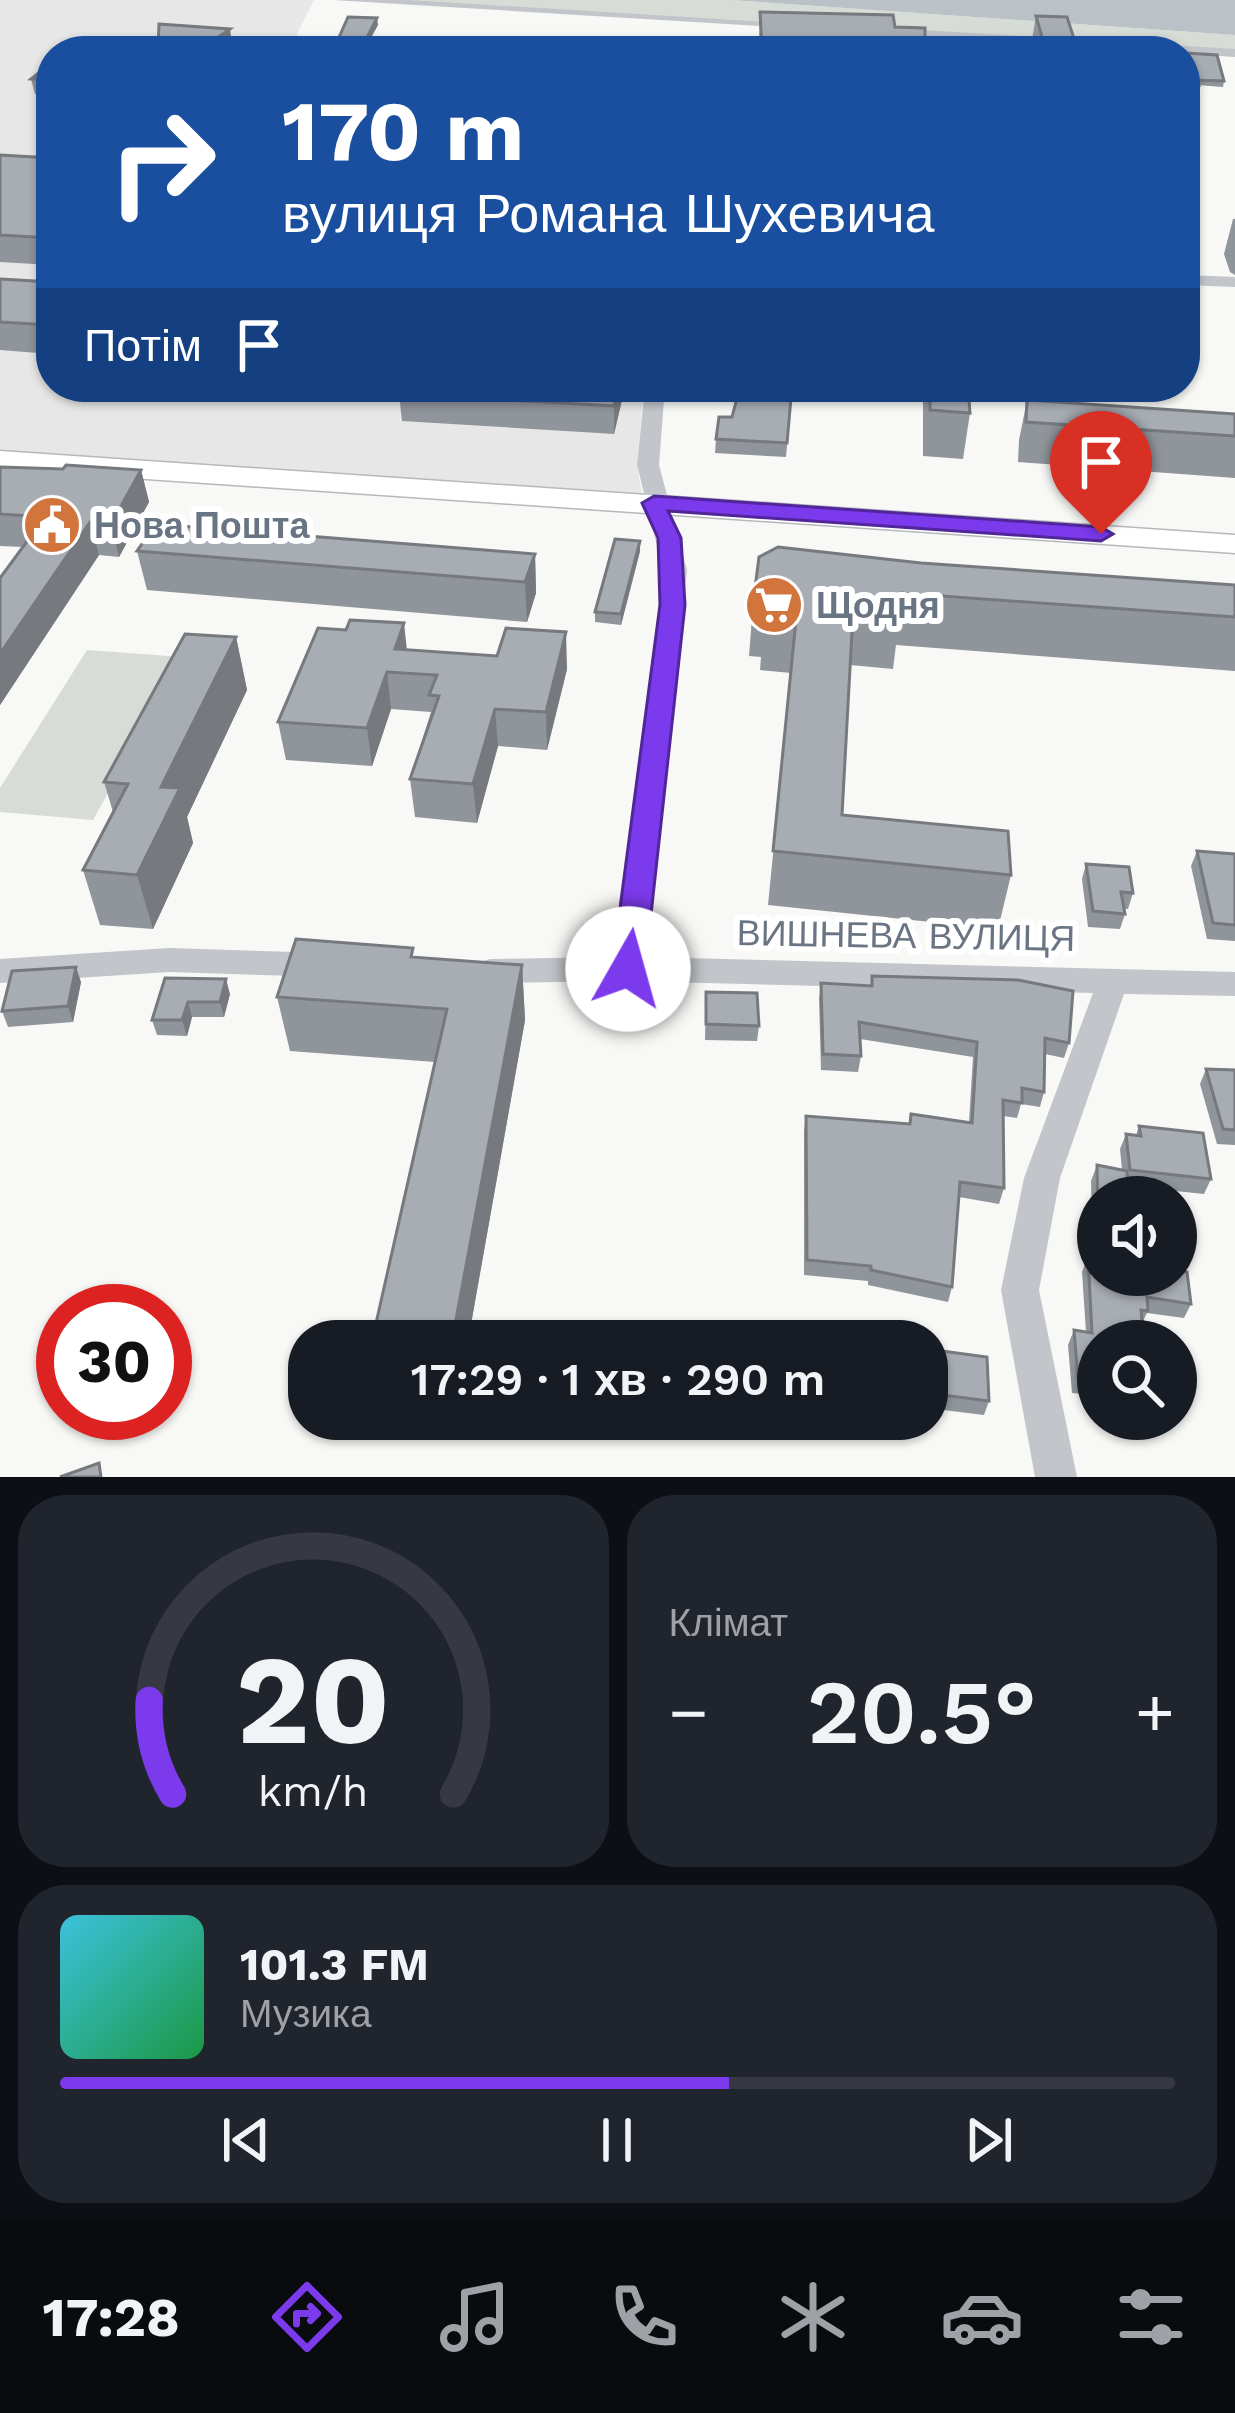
<!DOCTYPE html>
<html lang="uk">
<head>
<meta charset="utf-8">
<style>
	:root { --surface:#171b24; --page:#20242c; --text:#f1f3f6; --muted:#9ea1a6; --line:#363941; --accent:#7c3aed }
	body { margin:0; font-family:"Work Sans",sans-serif; background:var(--page); color:var(--text); height:100vh; display:flex; flex-direction:column; font-size:45px; white-space:nowrap }
	* { box-sizing:border-box; margin:0 }
	p { font-size:39px; color:var(--muted) }
	.icon { flex:none; width:66px; height:66px; fill:none; stroke:currentColor; stroke-width:2; stroke-linecap:round; stroke-linejoin:round }
	.map { position:relative; height:1477px; overflow:hidden }
	.side { display:flex; flex-direction:column; gap:18px; padding:18px; background:#0d0f14; flex:1 }
	.side>* { flex:none }
	.top-card { position:absolute; left:36px; top:36px; width:1164px; height:366px; border-radius:48px; box-shadow:0 3px 9px #0004; background:#1a4fa0; color:#fff; overflow:hidden }
	.fabs { position:absolute; left:1077px; top:1176px; display:grid; gap:24px }
	.fabs a { display:grid; place-items:center; width:120px; height:120px; border-radius:50%; background:var(--surface); box-shadow:0 3px 9px #0004; font-size:60px }
	.speed { position:absolute; left:36px; top:1284px; display:flex; gap:24px; font-size:60px; font-weight:700; text-align:center }
	.speed>* { display:grid; place-content:center; width:156px; height:156px; border-radius:50%; background:var(--surface); box-shadow:0 3px 9px #0004; line-height:1 }
	.speed .limit { border:18px solid #d22; background:#fff; color:#111 }
	.pin { position:absolute; display:grid; place-items:center; width:102px; height:102px; color:#fff; margin:-123px -51px; border-radius:50% 50% 50% 0; rotate:-45deg; box-shadow:0 0 12px #0007 }
	.pin .icon { rotate:45deg }
	.me { position:absolute; width:132px; margin:-66px; rotate:7deg; stroke-linejoin:round; filter:drop-shadow(0 0 9px #0008) }
	.turn { display:flex; align-items:center; gap:42px; height:252px; padding:0 48px; font-size:54px }
	.turn .icon { width:156px; height:156px; stroke-width:2.5 }
	.turn b { display:block; font-size:84px; line-height:102px }
	.then { display:flex; align-items:center; height:114px; padding:0 48px; background:#0003; gap:24px; font-size:45px }
	.big { font-size:90px; font-weight:600; line-height:1.1 }
	.side .tile { flex:1; display:flex; flex-direction:column; justify-content:center; gap:18px; min-width:0; padding:0 42px; border-radius:48px; background:var(--page) }
	.side .dial { align-items:center; gap:0 }
	.dial svg { height:312px; overflow:visible; fill:none; stroke:var(--line); stroke-width:7; stroke-linecap:round; text-anchor:middle }
	.dial text { fill:var(--text); stroke:none }
	.song { display:flex; align-items:center; gap:36px }
	.cover { width:144px; height:144px; border-radius:18px; background:linear-gradient(135deg,hsl(190 70% 55%),hsl(140 70% 35%)) }
	.played { height:12px; border-radius:6px; background:linear-gradient(90deg,var(--accent) 60%,var(--line) 60%) }
	.keys { display:flex; justify-content:space-around; direction:ltr }
	.heat { display:flex; justify-content:space-between; align-items:center; font-size:66px; direction:ltr }
	.side .tiles { flex:1; display:grid; gap:18px; grid-template-columns:1fr 1fr }
	.tile:last-child { grid-column:span 2 }
	.trip { position:absolute; left:288px; top:1320px; width:660px; height:120px; border-radius:48px; background:var(--surface); box-shadow:0 3px 9px #0004; font-weight:600; line-height:120px; text-align:center }
	.tab-bar { display:flex; height:192px; justify-content:space-around; align-items:center; background:#090b0e; color:var(--muted) }
	.tab-bar .icon { width:84px; height:84px }
	.tab-bar .active { color:var(--accent) }
	.tab-bar b { font-size:54px; color:var(--text) }
	.map>svg:first-child { display:block }
	.built { fill:#e6e7e6 }
	.green { fill:#d7ddd6 }
	.water { fill:#bac2c7 }
	.lines { fill:none; stroke-linecap:round; stroke-linejoin:round }
	.secondary-casing { stroke:#b5b8bd; stroke-width:3 }
	.street { fill:#c2c5c9; fill-rule:evenodd }
	.secondary { fill:#fff; fill-rule:evenodd }
	.wall { fill:#90959b }
	.shaded-wall { fill:#76797e }
	.building { fill:#a8adb4; stroke:#76797e; stroke-width:3 }
	.route { fill:#7c3aed; stroke:#51269a; stroke-width:3 }
	.labels { text-anchor:middle; stroke-width:12; stroke-linejoin:round; paint-order:stroke }
	.poi-label { font-size:36px; font-weight:bold; fill:#6a7584; stroke:#fff; text-anchor:start }
	.street-label { font-size:36px; fill:#6a7584; stroke:#fff }
</style>
</head>
<body>
<div class="map">
<svg width="1235" height="1477" viewBox="0 0 1235 1477">
	<rect width="100%" height="100%" fill="#f8f8f6"/>
	<!-- built -->
	<path class="built" d="M0,0h314l-17,34 9,17h-255v336h593l-7,78 5,30 -642,-42z"/>
	<!-- green -->
	<g class="green">
		<path d="M383,0h347l505,35v16z"/>
		<path d="M87,650l96,7 -90,163 -93,-8v-24z"/>
	</g>
	<!-- water -->
	<path class="water" d="M730,0h505v35z"/>
	<g class="lines">
		<defs>
			<path id="secondary" d="M0,451l1235,84v18l-1235,-84z"/>
		</defs>
		<!-- secondary casing -->
		<use href="#secondary" class="secondary-casing"/>
		<!-- street -->
		<g class="street">
			<path d="M333,0h75l392,24 -6,4z"/>
			<path d="M888,28l347,21v8l-343,-22z"/>
			<path d="M1185,275l50,2v10l-50,-2z"/>
			<path d="M645,387h20l-6,78 28,105 -42,387 590,15v24l-111,-2 -64,184 -21,112 38,187h-42l-34,-187 23,-112 69,-185 -465,-12 -138,2 -11,-3 -5,-9 5,-9 11,-3 124,-2 49,-387 -26,-105z"/>
			<path d="M169,948l156,5 11,3 5,9 -5,9 -11,3 -156,-5 -169,11v-24z"/>
		</g>
		<!-- secondary -->
		<use href="#secondary" class="secondary"/>
	</g>
	<!-- wall -->
	<g class="wall">
		<path d="M760,12l135,15 30,24h-166z"/>
		<path d="M1036,16l42,35h-48z"/>
		<path d="M1185,53l39,28 -1,6 -26,-2 -1,5h-11z"/>
		<path d="M51,63v32l-16,-1 -4,-15z"/>
		<path d="M0,155l51,3v107l-51,-3z"/>
		<path d="M1233,219h2v56l-5,-3 -6,-18z"/>
		<path d="M0,279l51,3v72l-51,-4z"/>
		<path d="M402,387h223l-11,47 -212,-13 -3,-27z"/>
		<path d="M792,387l-6,70 -71,-4 1,-14 16,-22z"/>
		<path d="M923,387h45l2,26 -7,46 -40,-3z"/>
		<path d="M1027,400l208,14v64l-217,-16 1,-22z"/>
		<path d="M0,467l141,3 8,32 -30,55 -20,-2 -99,150v-127l23,-31 -23,-1z"/>
		<path d="M137,551l398,3 1,39 -9,29 -380,-32z"/>
		<path d="M640,551l-19,74 -26,-3v-10z"/>
		<path d="M921,563l314,22v86l-339,-26 -3,24 -43,-4 -8,150 169,60 -13,54 -230,-24 23,-232 -31,-3 1,-13 -12,-1 4,-52z"/>
		<path d="M236,637l11,53 -60,127 6,26 -40,86 -53,-4 -17,-55 30,-58 -9,-30z"/>
		<path d="M407,650l160,19 -20,81 -49,-4 -21,77 -62,-6 -5,-38 21,-67 -40,-3 -19,57 -86,-6 -8,-38z"/>
		<path d="M1197,851l38,3v87l-28,-2 -16,-73z"/>
		<path d="M1086,864l47,29 -5,16h-4l1,5 -5,15 -32,-2 -6,-48z"/>
		<path d="M414,958l108,7 3,55 -57,321h-96l63,-279 -145,-11 -13,-54z"/>
		<path d="M872,976l197,67 -5,15 -19,-4 -1,38 -4,15 -19,-3 -4,14 -14,-2 1,72 -5,16 -40,-7 -7,90 -4,15 -80,-17v-4l-64,-6v-144l2,-15 103,8 2,-10 58,8 4,-65 -113,-18 1,17 -3,16 -37,-2 -2,-72 2,-15 49,3z"/>
		<path d="M165,978l65,16 -6,23h-32l-5,19 -30,-1 -5,-15z"/>
		<path d="M81,982l-8,40 -65,5 -6,-16z"/>
		<path d="M706,992l53,34 -2,15 -52,-1z"/>
		<path d="M1206,1069l29,1v75l-18,-1 -17,-60z"/>
		<path d="M1139,1126l72,53 -7,15 -76,-8 -30,11v78l93,29 -7,14 -37,-5 -5,10 -44,18v69l-6,-1 -1,-14 -19,-2 -4,-48 6,-15 12,2 -4,-60 6,-15 5,1 -2,-77 6,-16 25,5 -2,-21 6,-15 10,1z"/>
		<path d="M927,1349l62,52 -5,14 -57,-7z"/>
	</g>
	<!-- shaded-wall -->
	<g class="shaded-wall">
		<path d="M377,18l1,7 -14,26h-4z"/>
		<path d="M230,29l2,14 -11,8 -11,-8z"/>
		<path d="M618,387h7l-11,47v-28z"/>
		<path d="M141,470l8,32 -30,55 -8,-33z"/>
		<path d="M90,522l9,33 -99,150v-51z"/>
		<path d="M640,541v10l-19,74v-11z"/>
		<path d="M535,554l1,39 -9,29 -2,-40z"/>
		<path d="M404,623l4,37 -13,-11z"/>
		<path d="M566,632l1,37 -20,81 -1,-38z"/>
		<path d="M236,637l11,53 -60,127 6,26 -40,86 -16,-54 24,-88z"/>
		<path d="M387,672l4,37 -19,57 -5,-38z"/>
		<path d="M495,709l3,37 -21,77 -4,-39z"/>
		<path d="M522,965l3,55 -57,321h-16z"/>
		<path d="M76,967l5,15 -8,40 -5,-16z"/>
		<path d="M226,979l4,15 -6,23 -4,-15z"/>
		<path d="M188,1002l4,15 -5,19 -5,-16z"/>
	</g>
	<!-- building -->
	<g class="building">
		<path d="M760,12l133,3 2,12 30,1v23h-163z"/>
		<path d="M1036,16l31,1 11,34h-32z"/>
		<path d="M348,17l29,1 -17,33h-27z"/>
		<path d="M159,24l71,5 -20,14 22,1 -8,7h-158l8,-6 84,3z"/>
		<path d="M1185,53l32,2 7,26 -30,-1 4,5 -13,-1z"/>
		<path d="M51,63v17l-20,-1z"/>
		<path d="M0,155l51,3v80l-51,-3z"/>
		<path d="M0,279l51,3v43l-51,-3z"/>
		<path d="M402,387h216l-4,19 -215,-12z"/>
		<path d="M740,387h52l-5,56 -71,-4 3,-22h13z"/>
		<path d="M930,387h38l2,26 -40,-3z"/>
		<path d="M1027,400l208,14v22l-209,-14z"/>
		<path d="M66,465l75,5 -30,54 -21,-2 -90,132v-76l45,-61 -45,-3v-47l63,2z"/>
		<path d="M156,524l379,30 -10,28 -388,-31z"/>
		<path d="M615,539l25,2 -19,73 -26,-2z"/>
		<path d="M778,547l143,16 314,22v32l-334,-24v24l-48,-4 -11,202 166,16 3,44 -238,-24 23,-231 -32,-3 1,-12 -12,-1 6,-47z"/>
		<path d="M350,620l54,3 -9,26 102,7 9,-28 60,4 -20,80 -51,-3 -22,75 -63,-5 29,-83 -10,-1 8,-20 -50,-3 -20,56 -89,-6 40,-94 28,2z"/>
		<path d="M185,634l51,3 -75,150 19,1 -43,87 -54,-5 45,-86 -24,-2z"/>
		<path d="M1197,851l38,3v71l-22,-2z"/>
		<path d="M1086,864l43,3 4,26 -12,-1 4,22 -32,-3z"/>
		<path d="M296,939l117,9 -2,9 111,8 -70,376h-80l75,-332 -170,-12z"/>
		<path d="M76,967l-8,39 -66,5 10,-40z"/>
		<path d="M872,976l146,4 55,11 -4,52 -24,-5 -1,54 -22,-4v15l-19,-3 1,88 -44,-6 -8,105 -81,-17v-4l-64,-6 -1,-144 104,8 1,-10 61,9 5,-81 -118,-20 2,34 -38,-2 -2,-71 51,3z"/>
		<path d="M165,978l61,1 -6,23h-32l-6,18h-30z"/>
		<path d="M706,992l51,1 2,33 -53,-2z"/>
		<path d="M1206,1069l29,1v60l-12,-1z"/>
		<path d="M1139,1126l64,7 8,46 -81,-9 -4,-36 15,2z"/>
		<path d="M1097,1165l30,6 1,26h-30v19z"/>
		<path d="M1088,1257l10,2v16h78v-5l11,2 4,32 -44,-7 1,14 -7,-1 3,31h-46v45v-5l-20,-3 -4,-48 18,3z"/>
		<path d="M927,1349l60,8 2,44 -62,-8z"/>
		<path d="M99,1463l2,14h-41z"/>
	</g>
	<!-- route -->
	<path class="route" d="M654,496l447,31 12,7 -12,7 -433,-30 13,27 4,67 -40,364 -5,9 -12,3 -11,-3 -5,-9 48,-364 -2,-67 -16,-35z"/>
	<!-- icons -->
	<defs>
		<symbol id="civic-disc" viewBox="-11 -11 22 22"><circle r="9.5" fill="#d1753d" stroke="#fff"/><path d="M-.6-6.5H3V-4.5H.6V-3L4-1V1h2V6H-6V1h2V-1L-.6-3ZM-1.2 2.5V6h2.4V2.5Z" fill="#fff"/></symbol>
		<symbol id="supermarket-disc" viewBox="-11 -11 22 22"><circle r="9.5" fill="#d1753d" stroke="#fff"/><path d="M-6-5.5h2.5l.6 2H6L4.5 2H-2.5L-4.4-4H-6ZM-1.5 3.2a1.3 1.3 0 1 0 .1 0ZM3 3.2a1.3 1.3 0 1 0 .1 0Z" fill="#fff"/></symbol>
	</defs>
	<g fill-rule="evenodd">
		<use href="#civic-disc" x="19" y="492" width="66" height="66"/>
		<use href="#supermarket-disc" x="741" y="572" width="66" height="66"/>
	</g>
	<g class="labels">
		<!-- poi labels -->
		<g class="poi-label">
			<text x="94" y="538">Нова Пошта</text>
			<text x="816" y="618">Щодня</text>
		</g>
		<!-- street labels -->
		<g class="street-label">
			<text transform="translate(906 935) rotate(1)" y="13">ВИШНЕВА ВУЛИЦЯ</text>
		</g>
	</g>
</svg>
<div class="fabs">
<a><svg class="icon" aria-label="sound" viewBox="0 0 24 24"><path d="M4 9h4l5-4v14l-5-4H4zM17 9q2 3 0 6"/></svg></a>
<a><svg class="icon" aria-label="search" viewBox="0 0 24 24"><circle cx="10" cy="10" r="6"/><path d="M15 15l6 6"/></svg></a>
</div>
<div class="speed"><div class="limit">30</div></div>
<div class="pin" style="left:1101px;top:534px;background:#d93025"><svg class="icon" aria-label="arrive" viewBox="0 0 24 24"><path d="M6 21V4h12l-3 4 3 4H6"/></svg></div>
<svg class="me" style="left:628px;top:969px" viewBox="-20 -20 40 40"><circle r="19" fill="#fff"/><path d="M0-13L10 11 0 6-10 11z" fill="#7c3aed"/></svg>
<div class="trip">17:29 · 1 хв · 290 m</div>
<div class="top-card">
<div class="turn"><svg class="icon" aria-label="right" viewBox="0 0 24 24"><path d="M7 20v-9h11M14 6l5 5-5 5"/></svg><div><b>170 m</b>вулиця Романа Шухевича</div></div>
<div class="then">Потім<svg class="icon" aria-label="arrive" viewBox="0 0 24 24"><path d="M6 21V4h12l-3 4 3 4H6"/></svg></div>
</div>
</div>
<section class="side">
<div class="tiles">
<div class="tile dial"><svg viewBox="0 0 100 80">
<path d="M14 69A42 42 0 1 1 86 69"/>
<path d="M14 69A42 42 0 0 1 8 45" stroke="#7c3aed"/>
<text x="50" y="56" font-size="32" font-weight="700">20</text>
<text x="50" y="72" font-size="11">km/h</text>
</svg></div>
<div class="tile"><p>Клімат</p>
<div class="heat"><a>−</a><b class="big">20.5°</b><a>+</a></div>
</div>
<div class="tile">
<div class="song"><i class="cover"></i><div><b>101.3 FM</b><p>Музика</p></div></div>
<div class="played"></div>
<div class="keys"><svg class="icon" aria-label="previous" viewBox="0 0 24 24"><path d="M18 5L8 12l10 7zM5 5v14"/></svg><svg class="icon" aria-label="pause" viewBox="0 0 24 24"><path d="M8 5v14M16 5v14"/></svg><svg class="icon" aria-label="next" viewBox="0 0 24 24"><path d="M6 5l10 7-10 7zM19 5v14"/></svg></div>
</div>
</div>
</section>
<nav class="tab-bar">
<b>17:28</b>
<svg class="icon active" aria-label="directions" viewBox="0 0 24 24"><path d="M12 3l9 9-9 9-9-9zM9 14v-3h6M13 9l2 2-2 2"/></svg>
<svg class="icon" aria-label="music" viewBox="0 0 24 24"><path d="M9 18V5l10-2v13"/><circle cx="6" cy="18" r="3"/><circle cx="16" cy="16" r="3"/></svg>
<svg class="icon" aria-label="phone" viewBox="0 0 24 24"><path d="M5 4h4l2 5-3 2q2 4 5 5l2-3 5 2v4C11 20 4 13 5 4z"/></svg>
<svg class="icon" aria-label="climate" viewBox="0 0 24 24"><path d="M12 3v18M4 7l16 10M4 17L20 7"/></svg>
<svg class="icon" aria-label="car" viewBox="0 0 24 24"><path d="M5 17H2v-5l4-1 3-4h7l3 4 3 1v5h-3M9 17h6M6 11h13"/><circle cx="7" cy="17" r="2"/><circle cx="17" cy="17" r="2"/></svg>
<svg class="icon" aria-label="filters" viewBox="0 0 24 24"><path d="M4 7h16M4 17h16"/><circle cx="9" cy="7" r="2"/><circle cx="15" cy="17" r="2"/></svg>
</nav>
</body>
</html>
